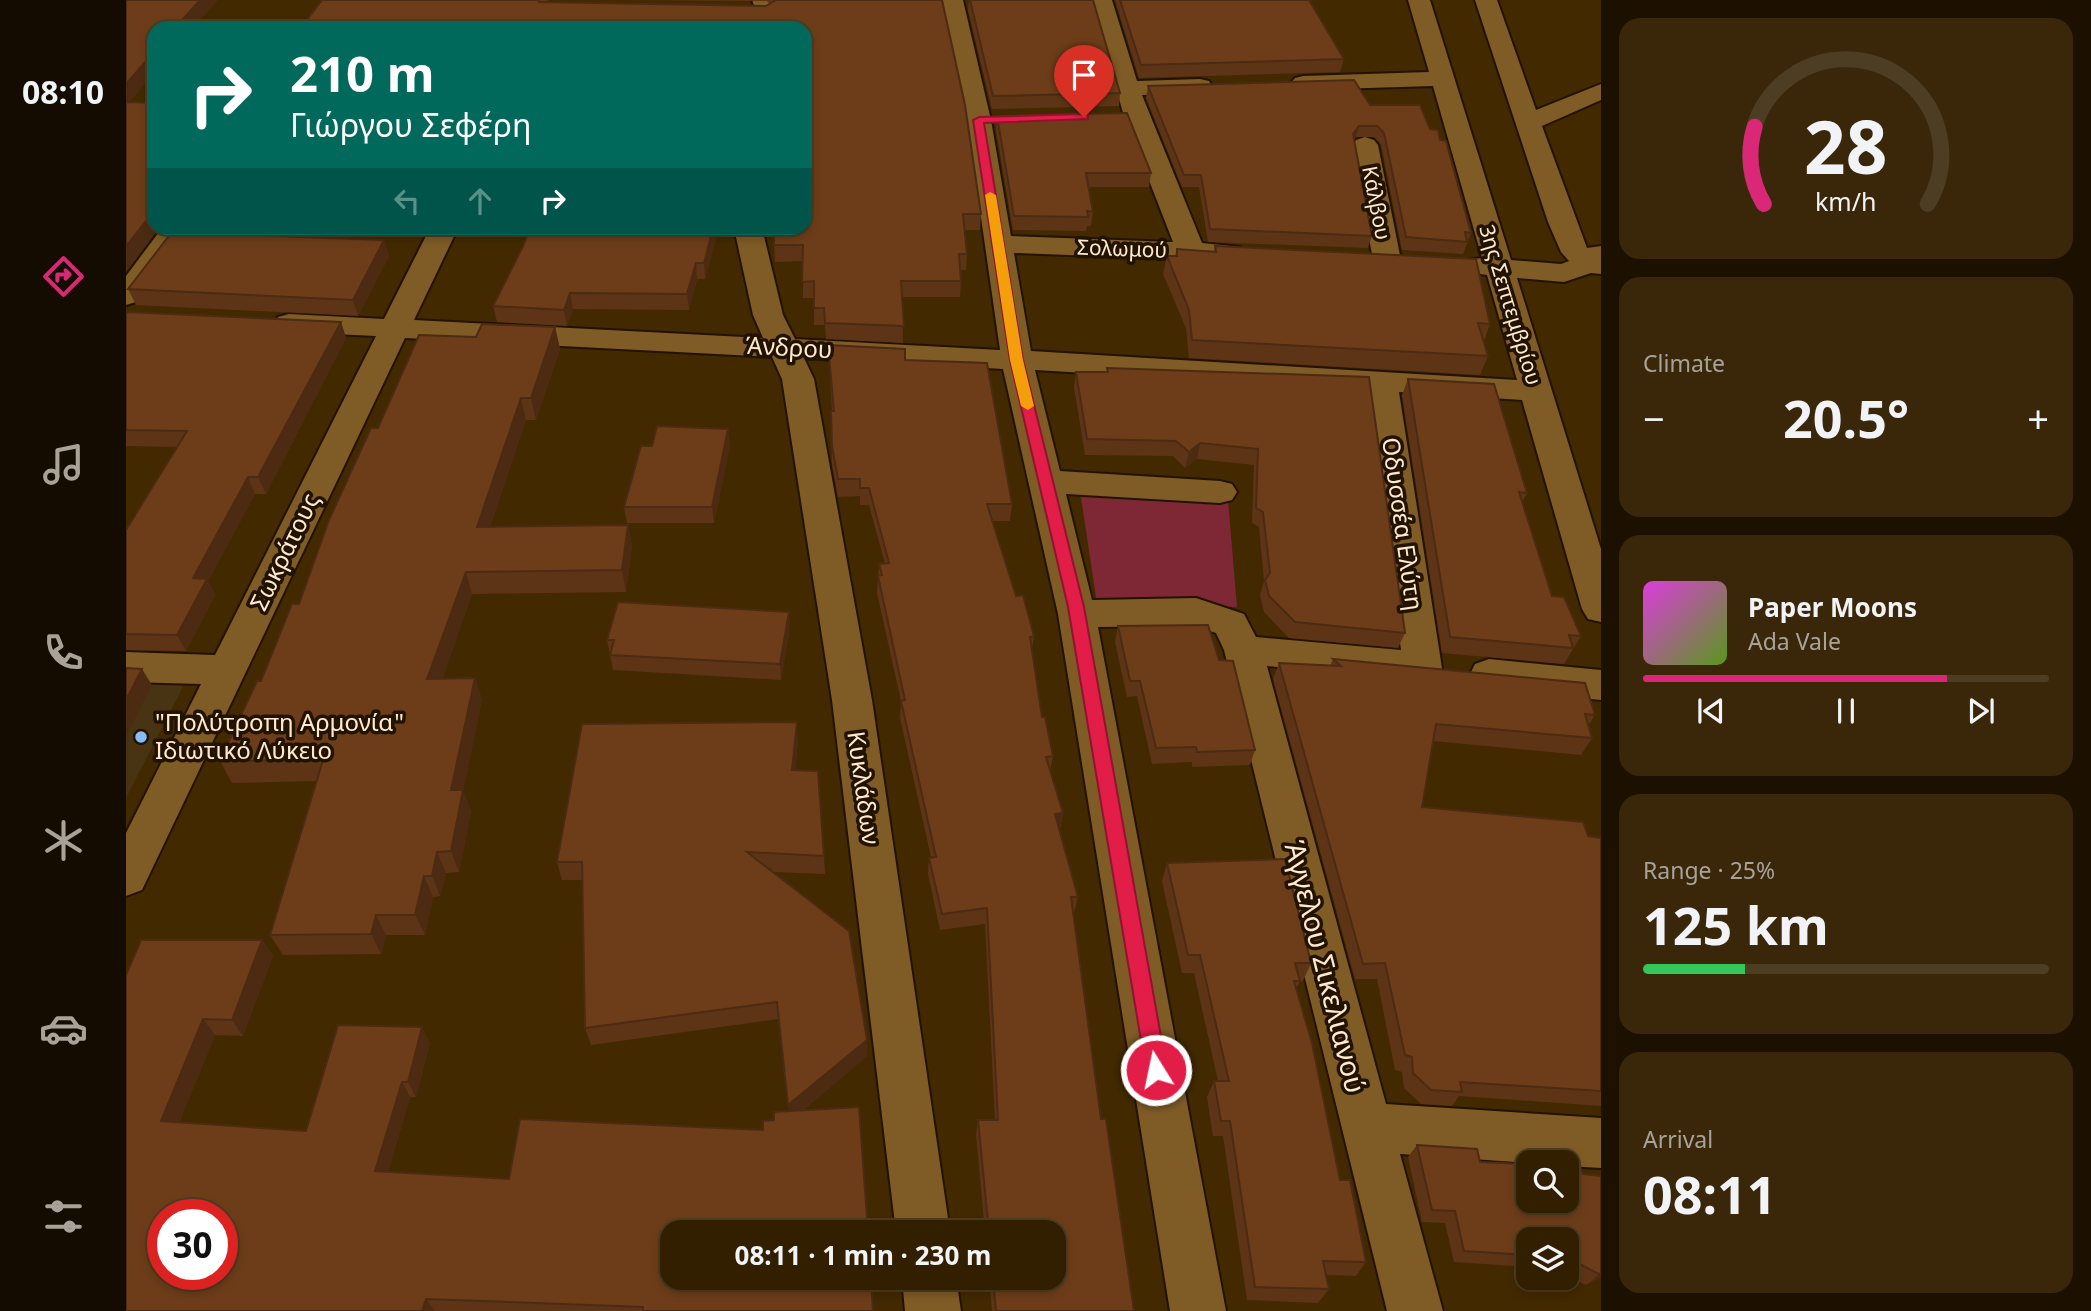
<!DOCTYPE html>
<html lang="en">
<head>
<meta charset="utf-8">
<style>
	:root { --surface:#321f00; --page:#3a270a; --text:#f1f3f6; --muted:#a8a299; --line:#4d3d22; --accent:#db2777 }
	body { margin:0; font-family:"Noto Sans",sans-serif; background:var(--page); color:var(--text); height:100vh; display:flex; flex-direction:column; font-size:26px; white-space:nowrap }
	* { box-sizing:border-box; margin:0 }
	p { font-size:23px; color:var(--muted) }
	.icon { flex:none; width:38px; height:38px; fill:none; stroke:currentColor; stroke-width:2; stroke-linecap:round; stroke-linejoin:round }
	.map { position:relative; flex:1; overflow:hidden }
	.drawer { display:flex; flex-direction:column; gap:18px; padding:18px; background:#1c1100; width:490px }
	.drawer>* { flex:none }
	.hud { position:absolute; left:21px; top:21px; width:665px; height:214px; border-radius:21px; box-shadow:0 4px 10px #0003,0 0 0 2px var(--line); background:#00695c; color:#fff; overflow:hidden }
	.tools { position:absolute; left:1390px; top:1150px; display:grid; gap:14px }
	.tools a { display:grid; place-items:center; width:63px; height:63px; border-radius:14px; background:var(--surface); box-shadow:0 4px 10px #0003,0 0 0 2px var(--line); font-size:35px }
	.speed { position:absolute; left:21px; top:1199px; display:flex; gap:14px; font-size:35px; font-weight:700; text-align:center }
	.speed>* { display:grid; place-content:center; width:91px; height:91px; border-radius:50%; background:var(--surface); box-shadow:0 4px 10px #0003,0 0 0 2px var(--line); line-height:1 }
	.speed .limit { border:10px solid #d22; background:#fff; color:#111 }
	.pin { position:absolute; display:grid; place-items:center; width:60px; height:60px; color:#fff; margin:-72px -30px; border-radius:50% 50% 50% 0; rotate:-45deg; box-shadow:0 0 7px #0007 }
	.pin .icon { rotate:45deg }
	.me { position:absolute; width:77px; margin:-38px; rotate:350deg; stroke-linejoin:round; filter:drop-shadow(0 0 5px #0008) }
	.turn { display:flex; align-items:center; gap:24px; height:147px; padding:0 28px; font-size:32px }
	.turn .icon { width:91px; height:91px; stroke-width:2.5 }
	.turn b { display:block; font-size:49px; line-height:60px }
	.lanes { display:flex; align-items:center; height:66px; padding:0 28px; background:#0003; justify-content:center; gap:35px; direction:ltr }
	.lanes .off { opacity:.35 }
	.big { font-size:52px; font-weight:700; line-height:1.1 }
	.drawer .tile { flex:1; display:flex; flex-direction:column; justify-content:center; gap:10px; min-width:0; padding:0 24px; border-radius:21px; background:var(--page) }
	.drawer .dial { align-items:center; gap:0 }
	.dial svg { height:182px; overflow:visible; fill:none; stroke:var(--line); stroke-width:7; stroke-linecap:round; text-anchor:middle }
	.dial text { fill:var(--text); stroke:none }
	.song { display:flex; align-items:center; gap:21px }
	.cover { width:84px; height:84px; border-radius:10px; background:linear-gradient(135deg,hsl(300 70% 55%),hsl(90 70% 35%)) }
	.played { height:7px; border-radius:4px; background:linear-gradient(90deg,var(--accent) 75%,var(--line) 75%) }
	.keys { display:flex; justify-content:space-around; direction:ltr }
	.heat { display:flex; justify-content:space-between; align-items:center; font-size:38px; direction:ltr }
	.charge { height:10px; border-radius:5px; background:linear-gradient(90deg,#34c759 25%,var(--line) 0) }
	.trip { position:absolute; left:534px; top:1220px; width:406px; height:70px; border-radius:21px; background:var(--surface); box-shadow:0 4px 10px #0003,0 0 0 2px var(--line); font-weight:700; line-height:70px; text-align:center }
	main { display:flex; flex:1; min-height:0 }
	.tab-bar { display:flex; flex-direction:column; width:126px; justify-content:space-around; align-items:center; background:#140c00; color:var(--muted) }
	.tab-bar .icon { width:49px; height:49px }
	.tab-bar .current { color:var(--accent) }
	.tab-bar b { font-size:32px; color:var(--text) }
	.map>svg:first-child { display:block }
	.built { fill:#483312 }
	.green { fill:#7e2735 }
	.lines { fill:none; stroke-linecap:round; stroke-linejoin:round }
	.minor-casing { stroke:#241200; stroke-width:4 }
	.minor { fill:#7f5b26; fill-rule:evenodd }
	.wall { fill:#5e3416 }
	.shaded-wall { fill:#4c2b12 }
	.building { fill:#6d3d19; stroke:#4c2b12; stroke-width:2; fill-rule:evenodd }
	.route { fill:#e11d48; stroke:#92132f; stroke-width:2 }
	.slow { fill:#f59e0b }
	.poi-dot { fill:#87bbfc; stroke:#221300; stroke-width:2.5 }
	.labels { text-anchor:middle; stroke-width:7; stroke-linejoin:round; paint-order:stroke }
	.far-street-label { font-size:21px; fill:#ffeacf; stroke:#221300 }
	.street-label { font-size:24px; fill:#ffeacf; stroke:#221300 }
	.poi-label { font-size:24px; fill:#ffeacf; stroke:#221300; text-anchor:start }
	.near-street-label { font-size:28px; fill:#ffeacf; stroke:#221300 }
</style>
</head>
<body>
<main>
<nav class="tab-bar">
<b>08:10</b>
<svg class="icon current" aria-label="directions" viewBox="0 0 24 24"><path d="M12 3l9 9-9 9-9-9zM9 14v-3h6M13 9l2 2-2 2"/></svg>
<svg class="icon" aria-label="music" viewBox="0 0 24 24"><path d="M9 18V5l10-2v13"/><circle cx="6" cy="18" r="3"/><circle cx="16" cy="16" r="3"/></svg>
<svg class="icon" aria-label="phone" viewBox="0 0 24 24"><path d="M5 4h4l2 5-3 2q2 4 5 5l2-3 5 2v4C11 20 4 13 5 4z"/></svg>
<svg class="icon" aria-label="climate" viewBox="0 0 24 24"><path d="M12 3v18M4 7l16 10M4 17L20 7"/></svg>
<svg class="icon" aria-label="car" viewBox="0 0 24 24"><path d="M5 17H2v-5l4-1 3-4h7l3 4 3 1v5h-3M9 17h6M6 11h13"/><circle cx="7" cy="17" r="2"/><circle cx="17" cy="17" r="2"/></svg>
<svg class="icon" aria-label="filters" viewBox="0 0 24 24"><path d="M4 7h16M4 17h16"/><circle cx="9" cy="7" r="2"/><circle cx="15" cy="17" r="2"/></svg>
</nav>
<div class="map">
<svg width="1475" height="1311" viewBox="0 0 1475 1311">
	<rect width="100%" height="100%" fill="#422900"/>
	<!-- built -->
	<path class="built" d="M0,677l61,2 -60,117h-1z"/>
	<!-- green -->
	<path class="green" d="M954,491l148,9 9,107 -140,-3z"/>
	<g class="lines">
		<defs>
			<g id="minor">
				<path d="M626,0h22l4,11 -2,17h-22l2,-17z"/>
				<path d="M815,0h22l28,120 20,116 162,6 -49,-126 -34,-116h22l25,81 63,-2 9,2 3,5 -3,5 -9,2 -58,2 60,148 38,4 4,6 -4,6 -10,2 -216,-8 17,98 486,29 -30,-105 -21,-3 -4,-6 4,-6 16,-2 -49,-172 -130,4 -8,-2 -4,-5 4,-5 8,-2 126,-4 -21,-72h22l81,260 50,4 8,-3 -8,-9 -13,-30 -73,-222h22l39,110 65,-26v16l-59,26 45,122 14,-2v28l-10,-1 -27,9 -47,-4 84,271v73l-13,-3 -6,-10 -60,-209 -123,-8 43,276 -5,10 -14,5 -156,-17 119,438 215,14v50l-35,-2v-4l-38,1 -128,-9 43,157h-56l-163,-661 -8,-17 -22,-7 -96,1 128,684h-56l-112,-697 -55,-245 -199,-11 10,21 58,321 78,532h-54l-64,-532 -50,-321 -10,-22 -367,-19 -263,552 -16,6v-63l75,-149 -75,-2v-30l89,3 161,-319 -87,-4 -11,-3 -4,-6 4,-6 11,-3 95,5 46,-91h28l-44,92 349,18 -10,-23 -19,-87h28l21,87 12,24 205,11 -33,-230zM909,370l331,20 35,260 -145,-13 -12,-23 -48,-16 -104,2 -26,-106 154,9 12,-3 5,-8 -5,-8 -12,-3 -160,-10z"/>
				<path d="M1239,137l9,3 4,5 23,115 -4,6 -10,3 -10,-3 -4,-6 -21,-115 4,-5z"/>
				<path d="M36,228h28l-54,74 -10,3v-29z"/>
				<path d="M1363,659l112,11v30l-112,-11 -14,-5 -5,-10 5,-10z"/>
				<path d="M776,1278h54l5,33h-56z"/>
			</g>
		</defs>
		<!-- minor casing -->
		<use href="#minor" class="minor-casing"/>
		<!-- minor -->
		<use href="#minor" class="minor"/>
	</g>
	<!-- wall -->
	<g class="wall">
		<path d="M196,0h227l-3,2 220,4 4,-2 -3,-3 -149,-1h324l39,214 -1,16h-15l2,24 -1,16h-6l1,11 -1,16h-58l1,46 -77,-4 -1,-14h-11v-27h-11v-37l-28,1 -1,-17 31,-217h-504z"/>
		<path d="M843,0h124l27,93 -1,13 -127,3 -24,-99z"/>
		<path d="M989,0h194l35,59 -4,13 -201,6z"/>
		<path d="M1022,86l222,19 60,24 10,11 31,93 -8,21 -61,-4 -21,-106 -7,-7h-18l-2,3 18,96 -4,12 -160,-6 -9,-55h-17l-36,-89z"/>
		<path d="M871,116l154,57 -2,14h-60l4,25 -2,14h-4l-1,5 -73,-1 -17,-100z"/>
		<path d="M593,228l-14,51h-8l-8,31 -116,-1 -6,17 -70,-4 -4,-16 30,-60z"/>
		<path d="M117,235l141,5 5,16 -31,60 -222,-11 -8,-16z"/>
		<path d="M1089,246l275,78 -6,17 4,15 -8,19 -291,-17 -3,-30 -23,-54 4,-18h8l2,-7 37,2z"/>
		<path d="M0,312l215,10 5,16 -80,156h-11l-47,87 7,14 -29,56 -60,-1v-120l51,-83 -51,-1z"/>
		<path d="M429,327l5,22 -24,71h-10l-36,107 138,-2 4,22 -6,45 -154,2 -30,85 33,-1 7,22 -19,90 8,21 -12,61 -13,1 -6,23 -7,1 -8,38h-39l-5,19 -98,1 -13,-20 47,-154 -85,2 -12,-22 79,-157 79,-176 98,-91z"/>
		<path d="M702,345l77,15 107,144 -2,17h-18l24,75 18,40 -2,13 10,68 11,39 -3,16 13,41 -3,16 18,68 -4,16h-1l28,206 33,192h-142l-3,-33h65v-46h-69l-9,-98 2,-14h17l-10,-196 -45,6 -12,-56 1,-16 2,-1 -31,-139 1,-17 -24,-108 2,-29h6l-16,-59h-9v-9l-22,1 -6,-33 -1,-53h1z"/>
		<path d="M981,368l262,9 36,256 -7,15 -109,-10 -25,-26 -4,-17 4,-14 -5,-54 -7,-4 2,-58 -57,-6 -12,9 -12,-12 -88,-1 -11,-68 2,-15h31z"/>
		<path d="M1282,379l119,114 -5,9 30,94 29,40 -17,28 -122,-11 -40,-258z"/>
		<path d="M604,445l-16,78h-87l-3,-16z"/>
		<path d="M992,626l101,34 36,90 -5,15 -58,2v-5l-40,2 -15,-68 -10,1 -12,-55z"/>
		<path d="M664,628l-9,52 -168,-10 -6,-30z"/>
		<path d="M1207,659l262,56 -7,11 4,12 -11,17 -148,-14 -11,66 179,31v268l-142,-10 -7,10 -31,-2 -17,-16 -2,-16 -7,-2 -18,-91h-22l-82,-300 6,-16 51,3z"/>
		<path d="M672,741l-3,29 29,86 1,18 -53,-2 95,168v16l-65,55 71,200h-747v-336l136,-35 11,16 -30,80 -28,-1 -36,88 127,8 124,-88 -14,54h-6l-22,75 121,7 254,-49 11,-10 15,-9 -10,-92 -188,26 -6,-17 -3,-148h-20l-5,-18z"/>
		<path d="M1041,863l144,100 -8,18h-3l-4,8 44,191 26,82 -10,14 -30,-1 3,14 -11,14 -71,-3 -24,-164h-10l-6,-39 7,-16h4l-24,-108h-12l-20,-92z"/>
		<path d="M1291,1145l63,17 121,14v101l-15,8 -20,-10v-36h-38v28l-74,-5 -9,-39 -23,-1 -14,-65z"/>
	</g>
	<!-- shaded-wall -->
	<g class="shaded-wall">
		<path d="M74,0h18l-25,28h-18z"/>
		<path d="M28,52v22l-28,32v-22z"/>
		<path d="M1233,126l-3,11 -7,8 4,-11z"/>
		<path d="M27,211l1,17h5l-33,44v-26z"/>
		<path d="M110,228h7l-1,23 -6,-16z"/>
		<path d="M587,228h6l-14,51 -1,-16z"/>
		<path d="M258,240l5,16 -31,60 -5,-16z"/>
		<path d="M570,263l1,16 -8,31 -2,-16z"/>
		<path d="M444,293l3,16 -6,17 -3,-16z"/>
		<path d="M215,322l5,16 -80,156 -8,-17z"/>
		<path d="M429,327l5,22 -24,71 -5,-22z"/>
		<path d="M395,398l5,22 -43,129 -6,-22z"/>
		<path d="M602,429l2,16 -16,78 -2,-16z"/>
		<path d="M1074,443l-3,16 -12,9 4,-16z"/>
		<path d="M122,477l7,17 -47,87 7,14 -29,56 -9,-16 16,-57z"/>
		<path d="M502,525l4,22 -6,45 -4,-22z"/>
		<path d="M340,572l6,22 -37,107 -8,-22z"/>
		<path d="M663,612l1,16 -9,52 -1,-16z"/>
		<path d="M16,669l10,16 -26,51v-36z"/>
		<path d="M349,678l7,22 -23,112 -8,-22z"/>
		<path d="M671,722l1,19 -5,48 -1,-19z"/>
		<path d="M337,790l8,21 -12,61 -8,-21z"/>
		<path d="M937,813l-4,17 -4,-16z"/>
		<path d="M311,852l9,21 -6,23 -8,-20z"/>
		<path d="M298,876l9,21 -8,38 -10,-20z"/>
		<path d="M250,915l10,20 -5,19 -10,-20z"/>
		<path d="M136,940l11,16 -30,80 -11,-16z"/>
		<path d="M77,1019l12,16 -41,101 -13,-15z"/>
		<path d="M296,1027l8,16 -14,54 -8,-15z"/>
		<path d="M741,1040v16l-77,65 -2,-16z"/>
		<path d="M276,1082l8,15 -26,88 -9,-14z"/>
		<path d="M1475,1273v4l-15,8z"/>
		<path d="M300,1299l9,12h-13z"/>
	</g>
	<!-- building -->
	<g class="building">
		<path d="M0,0h74l-25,28h-21v24l-28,32z"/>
		<path d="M196,0h216l1,2 227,4 10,-6h166l23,105 16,109h-18l4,40h-8l2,27h-60l3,45 -79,-3 -1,-15h-10v-27l-12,1 1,-37h-29v-17h31v-200h-34v-1l-4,-1 -1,2h-465z"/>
		<path d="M844,0h123l27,93 -127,3z"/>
		<path d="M994,0h189l35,59 -203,6z"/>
		<path d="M1228,80l16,25h50l10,24 8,1 2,10 6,1 25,92 -6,-1 2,10 -61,-5 -22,-104 -7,-7h-18l-6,8 19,102 -162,-7 -9,-54h-17l-36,-89z"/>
		<path d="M0,102l28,1v108l-28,35z"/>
		<path d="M1001,113l24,60h-65l7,39 -6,-1 1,6 -74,-1 -17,-100z"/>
		<path d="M49,228h61v7l148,5 -31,60 -225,-11z"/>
		<path d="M404,228h183l-9,35h-8l-9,31 -117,-1 -6,17 -71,-4 30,-60z"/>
		<path d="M1089,246l261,13 14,65 -12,-1 10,33 -296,-16 -3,-30 -22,-54h10v-7l39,3z"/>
		<path d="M0,312l215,10 -83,155h-10l-55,101 14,1 -30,56 -51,-1v-104l61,-99 -61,-1z"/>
		<path d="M356,324l73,3 -24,71h-10l-44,129 151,-2 -6,45 -156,2 -39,107 48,-1 -24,112h12l-12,61 -14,1 -5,24h-8l-9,39h-39l-5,19 -101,1 53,-175 -103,1 37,-80h4l31,-77h7l30,-84 42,-92h7l41,-93 57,2z"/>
		<path d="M702,345l77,4v11l82,3 25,141h-25l29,92 7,-1 11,41 -4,1 12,80h3l8,39 -7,1 17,56 -8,1 23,83h-7l30,222h5l28,192h-138l-3,-33h61v-46h-65l-11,-112h20l-11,-212 -45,6 -13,-56 7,-1 -35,-156 4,-1 -27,-124 4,-1 -3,-11 10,-1 -20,-75h-9v-9h-22l-6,-33 -1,-35h3z"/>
		<path d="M981,368l262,9 36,256 -110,-11 -26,-26 -4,-16 5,-7 -7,-61 -7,-4 2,-59 -58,-6 -11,9 -13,-11 -89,-2 -11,-67h32z"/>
		<path d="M1282,379l86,5 33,109 -8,-1 33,104 12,1 17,39 -12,-1 4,13 -123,-11z"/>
		<path d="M531,426l71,3 -16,78h-88l17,-61h11z"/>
		<path d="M492,602l171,10 -9,52 -170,-9 4,-15h-7z"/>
		<path d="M1082,625l11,35 14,1 22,89 -58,2 -1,-5 -40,1 -16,-67h-10l-12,-55z"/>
		<path d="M1207,659l252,24 10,32 -10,-1 7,24 -156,-14 -14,83 161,15 5,14 13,2v253l-141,-9 2,10 -31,-2 -18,-17 -1,-16 -7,-2 -20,-92 -22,1 -84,-301 62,3z"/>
		<path d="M0,668l16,1 -16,31z"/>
		<path d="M671,722l-5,48 26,1 6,85 -77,-4 102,79 18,109 -79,65 -11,-103 -192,26 -3,-166h-25l25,-138z"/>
		<path d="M1159,859l26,104h-16l5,18h-6l18,62 28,137h10l16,82 -43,-1 6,28 -74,-2 -25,-166h-9l-7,-40h15l-29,-126h-12l-21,-92z"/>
		<path d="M15,940h121l-30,80 -29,-1 -42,102 145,10 32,-106 84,2 -14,55h-6l-27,89 134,8 11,-60 243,11v-9l11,-1v-8l85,-5 9,125h-196v46h199l2,33h-230v-4l-217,-8 -4,12h-296v-336zM37,1214h59v60h-59z"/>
		<path d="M1291,1145l60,4 3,13 48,2v36h38v-35l14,1 3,8 18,2v97l-2,1 -33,-17v-18h-38v16l-64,-4 -9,-40 -23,-1z"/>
	</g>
	<!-- route -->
	<path class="route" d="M958,114l4,1v4l-104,4 39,237 61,247 83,463 -3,7 -8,2 -7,-2 -3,-7 -78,-463 -58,-247 -37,-240 6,-3z"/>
	<!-- slow -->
	<path class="slow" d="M864,192l6,3 27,165 11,46 -6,4 -7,-4 -11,-46 -25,-165z"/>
	<!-- markers -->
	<circle class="poi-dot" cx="15" cy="737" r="7"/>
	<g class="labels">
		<!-- far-street labels -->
		<g class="far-street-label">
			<text transform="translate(1250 203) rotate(79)" y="7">Κάλβου</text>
			<text transform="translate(996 249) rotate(2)" y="7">Σολωμού</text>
			<text transform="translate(1384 305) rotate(73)" y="7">3ης Σεπτεμβρίου</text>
		</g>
		<!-- street labels -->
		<g class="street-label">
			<text transform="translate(663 348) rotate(3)" y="8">Άνδρου</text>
			<text transform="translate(1276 524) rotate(82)" y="8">Οδυσσέα Ελύτη</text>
			<text transform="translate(159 552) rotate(-64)" y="8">Σωκράτους</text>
			<text transform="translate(737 788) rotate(82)" y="8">Κυκλάδων</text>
		</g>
		<!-- poi labels -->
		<g class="poi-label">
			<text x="29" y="731">"Πολύτροπη Αρμονία"<tspan x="29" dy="28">Ιδιωτικό Λύκειο</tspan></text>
		</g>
		<!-- near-street labels -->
		<g class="near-street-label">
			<text transform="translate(1199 967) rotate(76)" y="10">Άγγελου Σικελιανού</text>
		</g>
	</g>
</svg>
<div class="tools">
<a><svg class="icon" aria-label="search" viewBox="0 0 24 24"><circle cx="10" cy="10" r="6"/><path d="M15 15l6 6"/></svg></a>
<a><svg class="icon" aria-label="layers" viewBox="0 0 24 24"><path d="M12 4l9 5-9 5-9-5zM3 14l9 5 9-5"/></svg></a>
</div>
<div class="speed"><div class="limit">30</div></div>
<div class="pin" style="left:958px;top:117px;background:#d93025"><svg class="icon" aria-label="arrive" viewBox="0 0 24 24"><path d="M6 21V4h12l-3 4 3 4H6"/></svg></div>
<svg class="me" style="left:1030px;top:1070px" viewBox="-20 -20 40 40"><circle r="17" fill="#e11d48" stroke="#fff" stroke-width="3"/><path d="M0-11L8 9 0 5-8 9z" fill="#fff"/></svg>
<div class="trip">08:11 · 1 min · 230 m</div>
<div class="hud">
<div class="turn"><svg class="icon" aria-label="right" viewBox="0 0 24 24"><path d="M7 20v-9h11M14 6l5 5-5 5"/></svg><div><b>210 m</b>Γιώργου Σεφέρη</div></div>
<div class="lanes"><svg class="icon off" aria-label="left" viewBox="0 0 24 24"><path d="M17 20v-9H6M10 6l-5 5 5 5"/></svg><svg class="icon off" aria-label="ahead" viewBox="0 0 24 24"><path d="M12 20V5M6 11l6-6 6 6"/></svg><svg class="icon" aria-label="right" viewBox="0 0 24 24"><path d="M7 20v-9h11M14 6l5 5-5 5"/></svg></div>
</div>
</div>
<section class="drawer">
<div class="tile dial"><svg viewBox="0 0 100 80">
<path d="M14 69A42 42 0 1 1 86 69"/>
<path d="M14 69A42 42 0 0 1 10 35" stroke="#db2777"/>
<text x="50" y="56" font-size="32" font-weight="700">28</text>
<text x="50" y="72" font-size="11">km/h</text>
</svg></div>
<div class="tile"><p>Climate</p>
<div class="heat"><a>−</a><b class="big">20.5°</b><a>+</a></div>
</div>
<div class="tile">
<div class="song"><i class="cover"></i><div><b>Paper Moons</b><p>Ada Vale</p></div></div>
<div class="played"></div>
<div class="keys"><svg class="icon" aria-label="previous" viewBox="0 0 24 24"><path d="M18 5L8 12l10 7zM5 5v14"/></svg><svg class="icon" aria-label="pause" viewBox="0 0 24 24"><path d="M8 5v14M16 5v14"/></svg><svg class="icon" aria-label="next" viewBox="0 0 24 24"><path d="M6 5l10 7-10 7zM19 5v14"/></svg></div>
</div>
<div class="tile"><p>Range · 25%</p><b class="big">125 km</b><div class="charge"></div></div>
<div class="tile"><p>Arrival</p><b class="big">08:11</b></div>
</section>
</main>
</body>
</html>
